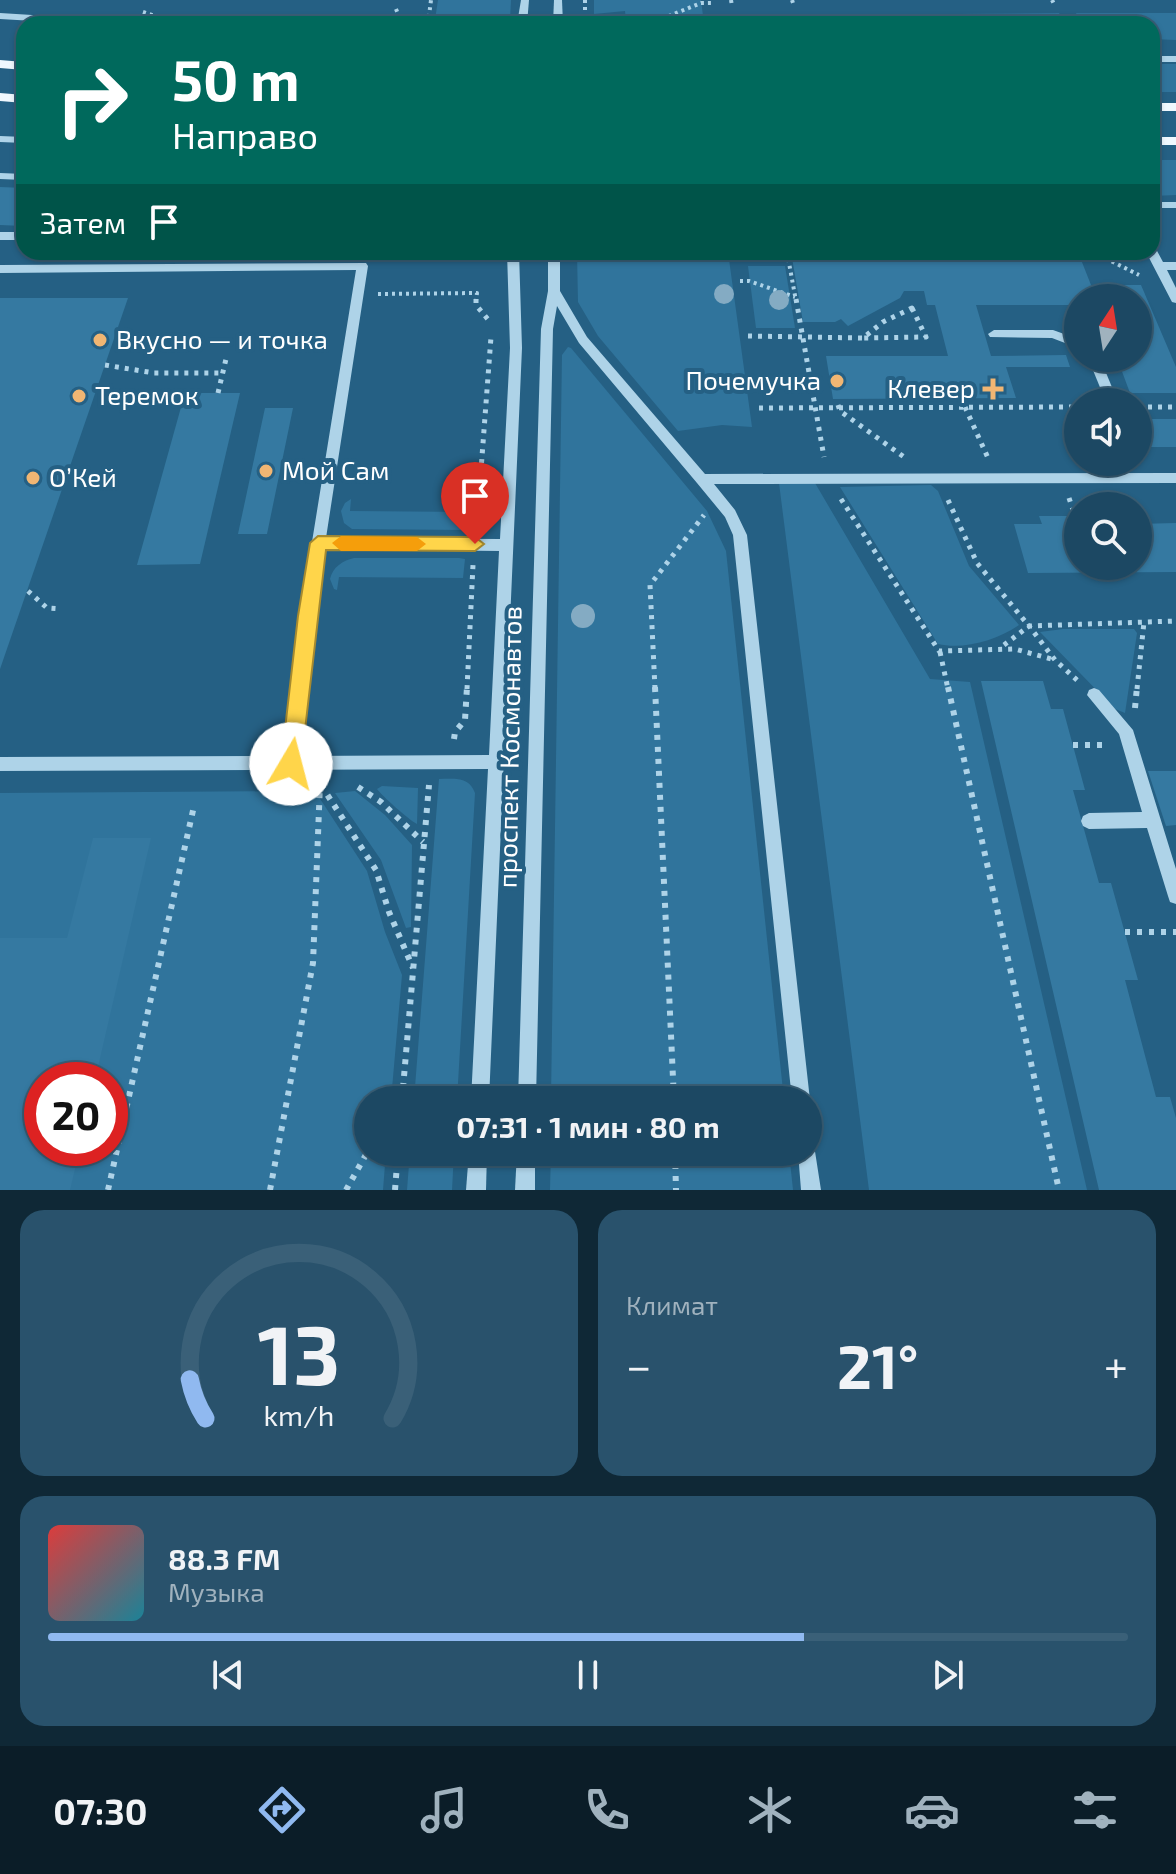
<!DOCTYPE html>
<html lang="ru">
<head>
<meta charset="utf-8">
<style>
	:root { --surface:#1c4863; --page:#29526c; --text:#f1f3f6; --muted:#a0b2be; --line:#3a6078; --accent:#90b9f0 }
	body { margin:0; font-family:"Exo 2",sans-serif; background:var(--page); color:var(--text); height:100vh; display:flex; flex-direction:column; font-size:30px; white-space:nowrap }
	* { box-sizing:border-box; margin:0 }
	p { font-size:26px; color:var(--muted) }
	.icon { flex:none; width:44px; height:44px; fill:none; stroke:currentColor; stroke-width:2; stroke-linecap:round; stroke-linejoin:round }
	.map { position:relative; height:1190px; overflow:hidden }
	.details { display:flex; flex-direction:column; gap:20px; padding:20px; background:#0f2836; flex:1 }
	.details>* { flex:none }
	.banner { position:absolute; left:16px; top:16px; width:1144px; height:244px; border-radius:24px; box-shadow:0 2px 6px #0004,0 0 0 2px var(--line); background:#00695c; color:#fff; overflow:hidden }
	.needle { width:52px; rotate:12deg }
	.buttons { position:absolute; left:1064px; top:284px; display:grid; gap:16px }
	.buttons a { display:grid; place-items:center; width:88px; height:88px; border-radius:50%; background:var(--surface); box-shadow:0 2px 6px #0004,0 0 0 2px var(--line); font-size:40px }
	.speed { position:absolute; left:24px; top:1062px; display:flex; gap:16px; font-size:40px; font-weight:700; text-align:center }
	.speed>* { display:grid; place-content:center; width:104px; height:104px; border-radius:50%; background:var(--surface); box-shadow:0 2px 6px #0004,0 0 0 2px var(--line); line-height:1 }
	.speed .limit { border:12px solid #d22; background:#fff; color:#111 }
	.pin { position:absolute; display:grid; place-items:center; width:68px; height:68px; color:#fff; margin:-82px -34px; border-radius:50% 50% 50% 0; rotate:-45deg; box-shadow:0 0 8px #0007 }
	.pin .icon { rotate:45deg }
	.me { position:absolute; width:88px; margin:-44px; rotate:8deg; stroke-linejoin:round; filter:drop-shadow(0 0 6px #0008) }
	.turn { display:flex; align-items:center; gap:28px; height:168px; padding:0 24px; font-size:36px }
	.turn .icon { width:104px; height:104px; stroke-width:2.5 }
	.turn b { display:block; font-size:56px; line-height:68px }
	.then { display:flex; align-items:center; height:76px; padding:0 24px; background:#0003; gap:16px; font-size:30px }
	.big { font-size:60px; font-weight:700; line-height:1.1 }
	.details .widget { flex:1; display:flex; flex-direction:column; justify-content:center; gap:12px; min-width:0; padding:0 28px; border-radius:24px; background:var(--page) }
	.details .dial { align-items:center; gap:0 }
	.dial svg { height:208px; overflow:visible; fill:none; stroke:var(--line); stroke-width:7; stroke-linecap:round; text-anchor:middle }
	.dial text { fill:var(--text); stroke:none }
	.song { display:flex; align-items:center; gap:24px }
	.cover { width:96px; height:96px; border-radius:12px; background:linear-gradient(135deg,hsl(0 70% 55%),hsl(190 70% 35%)) }
	.played { height:8px; border-radius:4px; background:linear-gradient(90deg,var(--accent) 70%,var(--line) 70%) }
	.keys { display:flex; justify-content:space-around; direction:ltr }
	.heat { display:flex; justify-content:space-between; align-items:center; font-size:44px; direction:ltr }
	.details .tiles { flex:1; display:grid; gap:20px; grid-template-columns:1fr 1fr }
	.widget:last-child { grid-column:span 2 }
	.trip { position:absolute; left:354px; top:1086px; width:468px; height:80px; border-radius:40px; background:var(--surface); box-shadow:0 2px 6px #0004,0 0 0 2px var(--line); font-weight:700; line-height:80px; text-align:center }
	.tabs { display:flex; height:128px; justify-content:space-around; align-items:center; background:#0b1d28; color:var(--muted) }
	.tabs .icon { width:56px; height:56px }
	.tabs .on { color:var(--accent) }
	.tabs b { font-size:36px; color:var(--text) }
	.map>svg:first-child { display:block }
	.green { fill:#30749c; fill-rule:evenodd }
	.building { fill:#3579a1 }
	.lines { fill:none; stroke-linecap:round; stroke-linejoin:round }
	.path-far2 { stroke:#aed3e8; stroke-width:4; stroke-dasharray:3 4; stroke-linecap:butt }
	.path-far1 { stroke:#aed3e8; stroke-width:5; stroke-dasharray:4 6; stroke-linecap:butt }
	.path { stroke:#aed3e8; stroke-width:6; stroke-dasharray:5 7; stroke-linecap:butt }
	.minor { fill:#aed3e8; fill-rule:evenodd }
	.major { fill:#f0f8fe; fill-rule:evenodd }
	.tree { fill:#84abc3 }
	.route { fill:#ffd54a; stroke:#a68a30; stroke-width:2 }
	.slow { fill:#f59e0b }
	.poi-dot { fill:#f1b673; stroke:#256084; stroke-width:3 }
	.labels { text-anchor:middle; stroke-width:8; stroke-linejoin:round; paint-order:stroke }
	.poi-label { font-size:26px; fill:#fff; stroke:#256084; text-anchor:start }
	.street-label { font-size:26px; fill:#fff; stroke:#256084 }
</style>
</head>
<body>
<div class="map">
<svg width="1176" height="1190" viewBox="0 0 1176 1190">
	<rect width="100%" height="100%" fill="#256084"/>
	<!-- green -->
	<g class="green">
		<path d="M438,0h73l-1,20h-75z"/>
		<path d="M594,0h107l3,24h-109v-5l31,1 -1,-9 -31,3z"/>
		<path d="M1059,13l5,11h-105l-3,-10z"/>
		<path d="M1076,13h100v27l-24,-1v-15h-71z"/>
		<path d="M939,14l3,10h-132l13,-9z"/>
		<rect x="1152" y="64" width="24" height="28"/>
		<path d="M1152,160h24v35l-24,1z"/>
		<path d="M577,252h151l24,175 -30,-2 -44,6 -80,-95 -20,-34z"/>
		<path d="M748,266h37l10,62h-39z"/>
		<path d="M568,347l3,1 136,163 19,40 58,549h-233l11,-745z"/>
		<path d="M779,483h36l115,196 40,3 117,508h-218z"/>
		<path d="M931,485l7,6 31,75 50,59c-22,15 -55,25 -81,19l-98,-157z"/>
		<path d="M351,499l-1,12 118,1 -1,18 -115,-1 -8,-6 -3,-12 4,-8z"/>
		<path d="M354,558h105l6,1 -2,19 -124,-1 -2,13 -3,-1 -4,-10c3,-12 12,-18 24,-21z"/>
		<path d="M1063,629h71l3,4 -12,80 -10,-4 -75,-77z"/>
		<path d="M439,779c15,0 30,-3 36,14l-18,307h-43z"/>
		<path d="M382,786l36,2 -1,36c-8,-4 -35,-28 -40,-35z"/>
		<path d="M315,791l52,80 18,61 17,43 -11,125h-23v52h18l-3,38h-383v-397zM42,1080h68v68h-68z"/>
		<path d="M355,791l30,24 27,30 -1,82 -5,1 -25,-68 -46,-67z"/>
		<path d="M410,1152h44l-2,38h-45z"/>
		<path d="M551,1152h238l4,38h-243z"/>
	</g>
	<!-- building -->
	<g class="building">
		<path d="M0,187l24,1v38l-24,-1z"/>
		<path d="M791,252h287l13,33h50l35,82v26h-46l-13,-35h21v-60h-60v7h-102l15,51 75,-1 4,12h-64l10,31 -183,1 -7,-43h122l-13,-51h-8l-3,-14h-20l-4,7 -52,28 -7,-7 -6,3h-32z"/>
		<path d="M0,298h128l-128,371z"/>
		<path d="M185,393h55l-40,171 -63,1z"/>
		<path d="M265,408h28l-26,126h-29z"/>
		<path d="M1138,419h38v28h-32l-6,-12z"/>
		<path d="M1039,516h39v50h60v-42l38,-1v49l-148,1 -14,-49h28z"/>
		<path d="M981,681h62l8,28h12l22,81h-12l26,93h12l27,97h-13l31,117h14l6,21v72h-77z"/>
		<path d="M1148,771h28v54l-10,1z"/>
		<path d="M93,838h58l-56,242h-53v68h38l-10,42h-70v-252h67z"/>
	</g>
	<g class="lines">
		<!-- path-far2 -->
		<g class="path-far2">
			<path d="M585,0v24"/>
			<path d="M731,0l1,6"/>
			<path d="M792,0l2,6"/>
			<path d="M1052,0l3,6"/>
			<path d="M396,9l6,15"/>
			<path d="M143,12l37,12"/>
			<path d="M585,16l25,2"/>
			<path d="M428,24l3,-24"/>
			<path d="M649,24l52,-21h12"/>
			<path d="M787,252l9,49"/>
			<path d="M1093,252l46,23"/>
			<path d="M740,281h9l46,16"/>
			<path d="M378,294l99,-1 -1,8"/>
		</g>
		<!-- path-far1 -->
		<g class="path-far1">
			<path d="M476,299v6l15,18"/>
			<path d="M796,299l28,158"/>
			<path d="M912,308l14,29 -63,1 20,-16z"/>
			<path d="M748,336l115,2"/>
			<path d="M105,365l49,8h69"/>
			<path d="M218,393l8,-34"/>
			<path d="M838,405l2,6 64,46"/>
			<path d="M965,407l23,51"/>
			<path d="M1138,407h38"/>
			<path d="M759,408l319,-1"/>
			<path d="M1069,498l6,18"/>
			<path d="M841,499l98,152 76,-2 40,11"/>
			<path d="M948,500l29,63 52,63 147,-5"/>
			<path d="M477,523l14,-186"/>
			<path d="M28,591l19,17 14,1"/>
			<path d="M1004,645l25,-19 26,34 23,21"/>
			<path d="M940,652l8,37"/>
			<path d="M467,689l6,-124"/>
			<path d="M655,689l-5,-104 54,-70"/>
			<path d="M1137,689l7,-67"/>
		</g>
		<!-- path -->
		<g class="path">
			<path d="M655,687l19,413"/>
			<path d="M948,687l111,503"/>
			<path d="M1135,708l2,-21"/>
			<path d="M454,739l1,-7 10,-12 2,-33"/>
			<path d="M1073,745h35"/>
			<path d="M321,785l55,85 13,42 24,56"/>
			<path d="M358,787l23,15 42,40"/>
			<path d="M1125,932h51"/>
			<path d="M402,1100l27,-315"/>
			<path d="M675,1152l1,38"/>
			<path d="M108,1190l86,-384"/>
			<path d="M270,1190l43,-227 7,-179"/>
			<path d="M346,1190l22,-39"/>
			<path d="M395,1190l3,-38"/>
		</g>
		<!-- minor -->
		<g class="minor">
			<path d="M521,0h8l-2,24h-10z"/>
			<path d="M554,0h8l1,24h-10z"/>
			<path d="M0,13l129,8 5,3h-49l-85,-5z"/>
			<rect x="1152" y="56" width="24" height="6"/>
			<path d="M0,136l24,1v6l-24,-1z"/>
			<path d="M0,173l24,1v6l-24,-1z"/>
			<rect x="1152" y="202" width="24" height="6"/>
			<rect x="0" y="232" width="24" height="8"/>
			<path d="M1152,248l4,1 7,13h13v8h-9l9,18v15l-4,-1 -26,-50h6z"/>
			<path d="M507,252h12l3,96 -33,752h-18l17,-331 -488,2v-14l284,-1 16,-140 56,-346 -356,3v-8l366,-2 2,3 -42,272 174,1 10,-191zM324,549l175,2 -10,204 -189,1 14,-140z"/>
			<path d="M548,252h12v39l27,46 118,137 471,-1v10l-462,1 21,26 12,25 63,565 -2,5v-5h-16l-59,-565 -8,-18 -28,-34 -118,-140 -22,-37 -4,23 -17,771h-18l23,-771 7,-38z"/>
			<path d="M994,330h59l25,9v9l-26,-10 -62,-1 -2,-3z"/>
			<path d="M1088,358h12l18,44h-12z"/>
			<path d="M1094,688l5,2 34,40 43,139v35l-6,-2 -2,-6 -21,-68 -58,1 -6,-3 -2,-5 2,-5 6,-3 53,-1 -23,-78 -32,-39 2,-5z"/>
			<path d="M808,1143l6,2 7,45h-20l-3,-38h10z"/>
			<path d="M469,1152h18l-1,38h-20z"/>
			<path d="M517,1152h18v38h-20z"/>
		</g>
		<!-- major -->
		<g class="major">
			<path d="M0,60l24,2v8l-24,-2z"/>
			<path d="M0,93l24,2v8l-24,-2z"/>
			<rect x="1152" y="103" width="24" height="8"/>
			<rect x="1152" y="137" width="24" height="8"/>
		</g>
	</g>
	<!-- trees -->
	<g class="tree">
		<circle cx="724" cy="294" r="10"/>
		<circle cx="779" cy="300" r="10"/>
		<circle cx="583" cy="616" r="12"/>
	</g>
	<!-- route -->
	<path class="route" d="M318,536l157,1 9,7 -9,7 -149,-1 -25,214 -3,7 -7,3 -8,-3 -2,-7 17,-148 12,-73z"/>
	<!-- slow -->
	<path class="slow" d="M341,536l76,1 9,7 -9,7h-76l-9,-8z"/>
	<!-- markers -->
	<g class="poi-dot">
		<circle cx="100" cy="340" r="8"/>
		<circle cx="837" cy="381" r="8"/>
		<path d="M989 377h8v8h8v8h-8v8h-8v-8h-8v-8h8z"/>
		<circle cx="79" cy="396" r="8"/>
		<circle cx="266" cy="471" r="8"/>
		<circle cx="33" cy="478" r="8"/>
	</g>
	<g class="labels">
		<!-- poi labels -->
		<g class="poi-label">
			<text x="116" y="349">Вкусно — и точка</text>
			<text x="821" y="390" text-anchor="end">Почемучка</text>
			<text x="975" y="398" text-anchor="end">Клевер</text>
			<text x="95" y="405">Теремок</text>
			<text x="282" y="480">Мой Сам</text>
			<text x="49" y="487">О’Кей</text>
		</g>
		<!-- street labels -->
		<g class="street-label">
			<text transform="translate(510 747) rotate(-89)" y="9">проспект Космонавтов</text>
		</g>
	</g>
</svg>
<div class="buttons">
<a><svg class="needle" viewBox="-14 -14 28 28"><path d="M0-13l5 13h-10z" fill="#e53935"/><path d="M0 13l5-13h-10z" fill="#a0b2be"/></svg></a>
<a><svg class="icon" aria-label="sound" viewBox="0 0 24 24"><path d="M4 9h4l5-4v14l-5-4H4zM17 9q2 3 0 6"/></svg></a>
<a><svg class="icon" aria-label="search" viewBox="0 0 24 24"><circle cx="10" cy="10" r="6"/><path d="M15 15l6 6"/></svg></a>
</div>
<div class="speed"><div class="limit">20</div></div>
<div class="pin" style="left:475px;top:544px;background:#d93025"><svg class="icon" aria-label="arrive" viewBox="0 0 24 24"><path d="M6 21V4h12l-3 4 3 4H6"/></svg></div>
<svg class="me" style="left:291px;top:764px" viewBox="-20 -20 40 40"><circle r="19" fill="#fff"/><path d="M0-13L10 11 0 6-10 11z" fill="#ffd54a"/></svg>
<div class="trip">07:31 · 1 мин · 80 m</div>
<div class="banner">
<div class="turn"><svg class="icon" aria-label="right" viewBox="0 0 24 24"><path d="M7 20v-9h11M14 6l5 5-5 5"/></svg><div><b>50 m</b>Направо</div></div>
<div class="then">Затем<svg class="icon" aria-label="arrive" viewBox="0 0 24 24"><path d="M6 21V4h12l-3 4 3 4H6"/></svg></div>
</div>
</div>
<section class="details">
<div class="tiles">
<div class="widget dial"><svg viewBox="0 0 100 80">
<path d="M14 69A42 42 0 1 1 86 69"/>
<path d="M14 69A42 42 0 0 1 8 54" stroke="#90b9f0"/>
<text x="50" y="56" font-size="32" font-weight="700">13</text>
<text x="50" y="72" font-size="11">km/h</text>
</svg></div>
<div class="widget"><p>Климат</p>
<div class="heat"><a>−</a><b class="big">21°</b><a>+</a></div>
</div>
<div class="widget">
<div class="song"><i class="cover"></i><div><b>88.3 FM</b><p>Музыка</p></div></div>
<div class="played"></div>
<div class="keys"><svg class="icon" aria-label="previous" viewBox="0 0 24 24"><path d="M18 5L8 12l10 7zM5 5v14"/></svg><svg class="icon" aria-label="pause" viewBox="0 0 24 24"><path d="M8 5v14M16 5v14"/></svg><svg class="icon" aria-label="next" viewBox="0 0 24 24"><path d="M6 5l10 7-10 7zM19 5v14"/></svg></div>
</div>
</div>
</section>
<nav class="tabs">
<b>07:30</b>
<svg class="icon on" aria-label="directions" viewBox="0 0 24 24"><path d="M12 3l9 9-9 9-9-9zM9 14v-3h6M13 9l2 2-2 2"/></svg>
<svg class="icon" aria-label="music" viewBox="0 0 24 24"><path d="M9 18V5l10-2v13"/><circle cx="6" cy="18" r="3"/><circle cx="16" cy="16" r="3"/></svg>
<svg class="icon" aria-label="phone" viewBox="0 0 24 24"><path d="M5 4h4l2 5-3 2q2 4 5 5l2-3 5 2v4C11 20 4 13 5 4z"/></svg>
<svg class="icon" aria-label="climate" viewBox="0 0 24 24"><path d="M12 3v18M4 7l16 10M4 17L20 7"/></svg>
<svg class="icon" aria-label="car" viewBox="0 0 24 24"><path d="M5 17H2v-5l4-1 3-4h7l3 4 3 1v5h-3M9 17h6M6 11h13"/><circle cx="7" cy="17" r="2"/><circle cx="17" cy="17" r="2"/></svg>
<svg class="icon" aria-label="filters" viewBox="0 0 24 24"><path d="M4 7h16M4 17h16"/><circle cx="9" cy="7" r="2"/><circle cx="15" cy="17" r="2"/></svg>
</nav>
</body>
</html>
